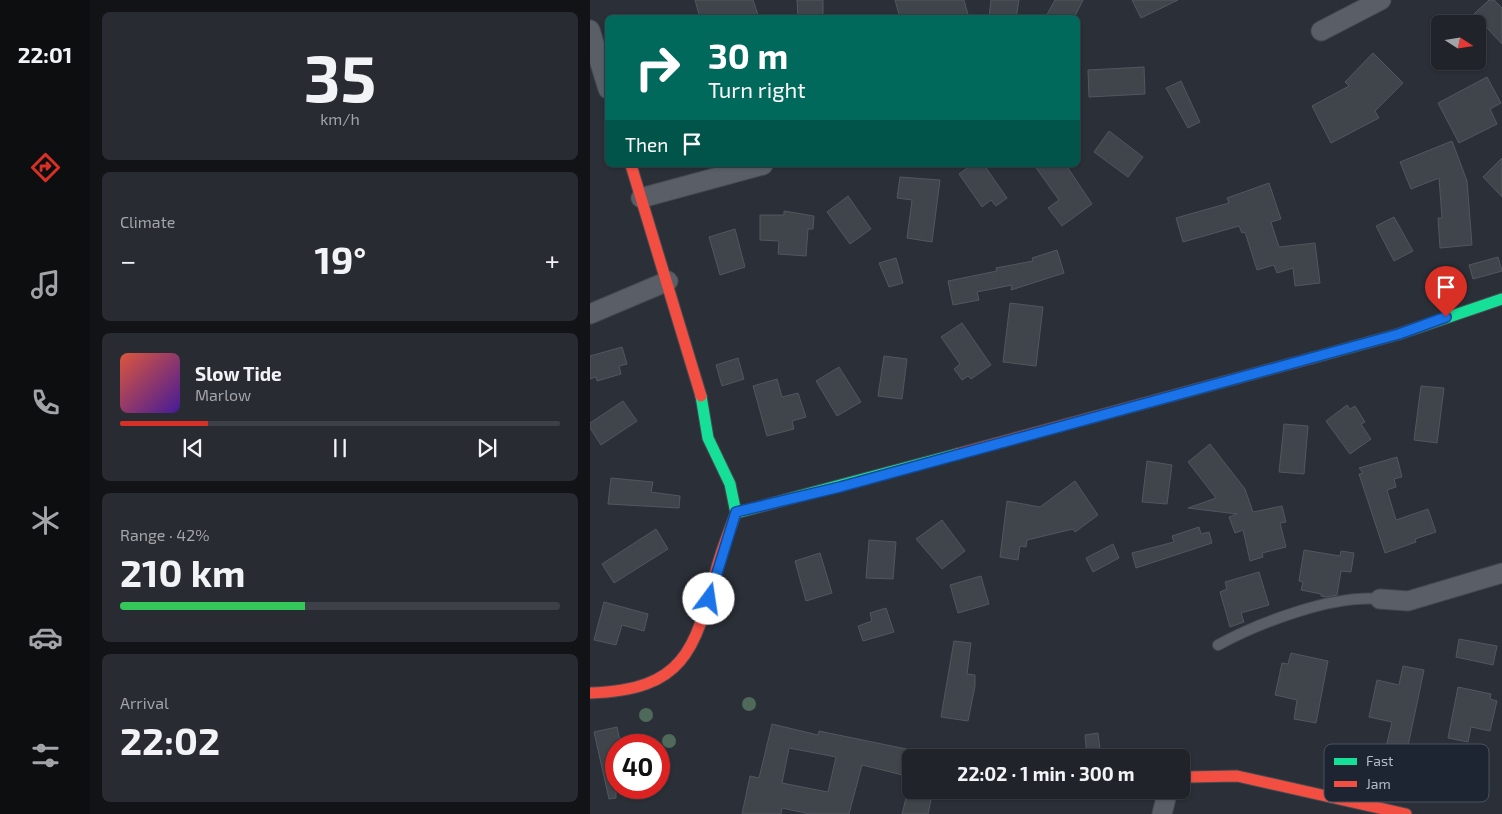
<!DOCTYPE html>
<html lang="en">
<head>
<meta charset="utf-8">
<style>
	:root { --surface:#202329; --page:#282b31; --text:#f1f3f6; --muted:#a2a4a8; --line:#3d4046; --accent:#d93025 }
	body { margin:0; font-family:"Exo 2",sans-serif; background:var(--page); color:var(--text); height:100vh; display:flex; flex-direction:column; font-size:19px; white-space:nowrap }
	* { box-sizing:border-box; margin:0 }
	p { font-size:16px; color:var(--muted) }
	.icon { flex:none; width:28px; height:28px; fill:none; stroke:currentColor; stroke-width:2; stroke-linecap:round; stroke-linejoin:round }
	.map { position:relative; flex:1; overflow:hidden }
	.side { display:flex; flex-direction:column; gap:12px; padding:12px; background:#121317; width:500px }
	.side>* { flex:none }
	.banner { position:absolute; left:15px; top:15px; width:475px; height:152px; border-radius:8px; box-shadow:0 1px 4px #0004,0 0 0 1px var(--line); background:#00695c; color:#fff; overflow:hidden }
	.needle { width:32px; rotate:102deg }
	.controls { position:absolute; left:841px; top:15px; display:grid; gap:10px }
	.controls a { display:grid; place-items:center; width:55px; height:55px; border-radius:8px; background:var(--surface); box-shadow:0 1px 4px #0004,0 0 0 1px var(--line); font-size:25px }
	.speed { position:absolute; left:15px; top:734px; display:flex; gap:10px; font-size:25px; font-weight:700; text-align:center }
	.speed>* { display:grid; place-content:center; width:65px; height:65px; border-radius:50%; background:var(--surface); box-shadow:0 1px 4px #0004,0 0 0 1px var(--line); line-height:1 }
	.speed .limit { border:8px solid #d22; background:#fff; color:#111 }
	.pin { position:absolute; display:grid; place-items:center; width:42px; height:42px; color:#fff; margin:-51px -21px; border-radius:50% 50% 50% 0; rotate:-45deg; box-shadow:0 0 5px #0007 }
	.pin .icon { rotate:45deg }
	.me { position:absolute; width:55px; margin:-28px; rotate:14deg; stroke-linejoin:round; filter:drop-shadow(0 0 4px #0008) }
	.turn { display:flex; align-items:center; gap:18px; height:105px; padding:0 20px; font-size:22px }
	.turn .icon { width:65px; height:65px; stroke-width:2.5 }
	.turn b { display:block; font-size:35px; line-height:42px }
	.then { display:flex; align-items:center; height:48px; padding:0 20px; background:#0003; gap:10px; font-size:19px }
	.big { font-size:38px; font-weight:700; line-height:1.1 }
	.side .widget { flex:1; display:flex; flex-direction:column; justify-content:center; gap:8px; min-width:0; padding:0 18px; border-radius:8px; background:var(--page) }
	.side .dial { align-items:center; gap:0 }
	.dial b { font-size:65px; line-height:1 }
	.song { display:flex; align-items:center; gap:15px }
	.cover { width:60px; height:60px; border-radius:8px; background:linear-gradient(135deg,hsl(10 70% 55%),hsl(260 70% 35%)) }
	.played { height:5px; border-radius:2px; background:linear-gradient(90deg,var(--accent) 20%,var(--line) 20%) }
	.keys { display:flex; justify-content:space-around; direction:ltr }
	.heat { display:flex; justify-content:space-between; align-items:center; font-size:28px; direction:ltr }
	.charge { height:8px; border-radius:4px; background:linear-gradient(90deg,#34c759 42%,var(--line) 0) }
	.trip { position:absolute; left:312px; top:749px; width:288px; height:50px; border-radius:8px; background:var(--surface); box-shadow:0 1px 4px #0004,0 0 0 1px var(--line); font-weight:700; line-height:50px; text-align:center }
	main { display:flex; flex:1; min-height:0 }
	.dock { display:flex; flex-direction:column; width:90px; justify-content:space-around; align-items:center; background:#0d0e10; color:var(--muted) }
	.dock .icon { width:35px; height:35px }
	.dock .active { color:var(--accent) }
	.dock b { font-size:22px; color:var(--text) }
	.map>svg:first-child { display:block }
	.building { fill:#40444b; stroke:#52575f; fill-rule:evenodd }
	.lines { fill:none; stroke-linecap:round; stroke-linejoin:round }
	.lane-casing { stroke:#464a50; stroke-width:12 }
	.street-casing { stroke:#464a50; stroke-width:21 }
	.fast-casing { stroke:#464a50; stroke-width:13 }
	.jam-casing { stroke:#464a50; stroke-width:13 }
	.lane { stroke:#5a5e66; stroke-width:10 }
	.street { stroke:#5a5e66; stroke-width:19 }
	.fast { stroke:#16e098; stroke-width:11 }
	.jam { stroke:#f24e42; stroke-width:11 }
	.tree { fill:#4f695b }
	.route-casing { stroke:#114b97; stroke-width:12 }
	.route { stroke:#1a73e8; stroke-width:9 }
	.key { fill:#1d2533; stroke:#4a5260; stroke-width:1 }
	.key-label { font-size:14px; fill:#b4bbc9 }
</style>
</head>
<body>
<main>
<nav class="dock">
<b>22:01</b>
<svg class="icon active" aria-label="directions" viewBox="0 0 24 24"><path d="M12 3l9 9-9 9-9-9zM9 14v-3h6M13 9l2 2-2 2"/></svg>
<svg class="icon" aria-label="music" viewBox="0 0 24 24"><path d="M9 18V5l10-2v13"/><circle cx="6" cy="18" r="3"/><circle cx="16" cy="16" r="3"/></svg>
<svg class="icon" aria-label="phone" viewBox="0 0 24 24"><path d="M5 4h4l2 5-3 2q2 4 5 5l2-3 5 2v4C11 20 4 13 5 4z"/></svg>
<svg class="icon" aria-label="climate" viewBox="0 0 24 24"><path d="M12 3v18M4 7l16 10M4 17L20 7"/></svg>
<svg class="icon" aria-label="car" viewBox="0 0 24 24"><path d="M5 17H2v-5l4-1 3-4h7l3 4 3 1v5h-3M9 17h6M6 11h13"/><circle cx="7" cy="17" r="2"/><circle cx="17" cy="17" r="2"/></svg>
<svg class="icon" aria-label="filters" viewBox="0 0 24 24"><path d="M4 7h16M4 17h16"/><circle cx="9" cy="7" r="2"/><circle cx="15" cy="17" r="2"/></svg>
</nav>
<section class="side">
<div class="widget dial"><b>35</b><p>km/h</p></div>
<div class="widget"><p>Climate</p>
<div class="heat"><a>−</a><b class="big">19°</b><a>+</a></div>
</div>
<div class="widget">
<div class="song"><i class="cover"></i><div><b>Slow Tide</b><p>Marlow</p></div></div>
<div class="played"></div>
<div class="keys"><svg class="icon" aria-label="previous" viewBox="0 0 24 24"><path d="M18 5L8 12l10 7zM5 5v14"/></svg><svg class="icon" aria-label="pause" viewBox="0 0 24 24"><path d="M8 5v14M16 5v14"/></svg><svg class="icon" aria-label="next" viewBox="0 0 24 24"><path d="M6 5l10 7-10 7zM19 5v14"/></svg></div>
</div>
<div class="widget"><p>Range · 42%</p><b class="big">210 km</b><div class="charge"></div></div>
<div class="widget"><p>Arrival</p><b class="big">22:02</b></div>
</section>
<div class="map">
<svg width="912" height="814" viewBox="0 0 912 814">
	<rect width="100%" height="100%" fill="#2b2f37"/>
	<!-- building -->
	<g class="building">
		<path d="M105,0h58l6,18h-59z"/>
		<path d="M207,0h26v18h-25z"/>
		<path d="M305,0h69l5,18h-69z"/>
		<path d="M401,0h28l-3,18h-27z"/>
		<path d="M465,0h28l-9,18h-29z"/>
		<path d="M542,0h46l-37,18z"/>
		<path d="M899,0h5l8,8v36l-28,-30z"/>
		<path d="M783,53l30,30 -28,28 4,7 -48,25 -19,-37 37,-20 -4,-4z"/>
		<path d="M554,67l1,27 -56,3 -1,-27z"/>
		<path d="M897,77l14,26 -11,6 7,15 -38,19 -21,-40z"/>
		<path d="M591,81l19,41 -12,6 -22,-40z"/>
		<path d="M519,131l34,26 -15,20 -34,-25z"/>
		<path d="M862,141l15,40 5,64 -32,3 -2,-30h4l-3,-40 -28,11 -11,-27z"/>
		<path d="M912,158v39l-19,-20z"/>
		<path d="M381,165h13l23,33 -11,8 -5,-6 -9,7 -23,-33z"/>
		<path d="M444,165h32l26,39 -30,22 -14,-18 11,-8z"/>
		<path d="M310,177l40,3 -8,62 -25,-4 5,-38 -15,-2z"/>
		<path d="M679,183l12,36 -10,3 8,25 36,-4 5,40 -25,3 -2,-18 -16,5 -3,-8 -17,5 -12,-38 -3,1 -3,-7 -56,16 -7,-24 53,-15 -2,-5z"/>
		<path d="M258,196l23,33 -21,15 -23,-32z"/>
		<path d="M194,211l30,5 -1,13h-5l-2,27 -28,-2 1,-13 -19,-1v-25h24z"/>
		<path d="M804,217l19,34 -19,10 -18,-35z"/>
		<path d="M145,229l10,38 -25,8 -11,-38z"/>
		<path d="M467,250l7,23 -53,17 1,-5 -35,7 2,8 -26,5 -5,-24 49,-10 -1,-3 37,-7 -1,-3z"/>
		<path d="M908,257l4,14 -29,8 -4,-14z"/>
		<path d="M306,258l7,25 -14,4 -10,-24z"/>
		<path d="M420,303l33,4 -7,59 -33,-4z"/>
		<path d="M372,323l29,42 -20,14 -3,-3 -6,4 -8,-11 6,-5 -19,-27z"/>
		<path d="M32,347l5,17 -8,2 2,8 -24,7 -1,-4 -6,2v-23z"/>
		<path d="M294,356l23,3 -5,40 -24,-3z"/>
		<path d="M148,358l6,21 -22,7 -6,-21z"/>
		<path d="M249,367l22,35 -24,14 -21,-35z"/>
		<path d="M187,379l5,18 16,-4 8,24 -14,4 2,8 -27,7 -14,-50z"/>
		<path d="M831,386l23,2 -7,55 -23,-3z"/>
		<path d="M33,401l14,20 -36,24 -11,-17v-5z"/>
		<path d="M757,405l3,4 5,-3 10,16 -4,2 10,15 -21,15 -24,-33z"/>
		<path d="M694,424l24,2 -4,48 -25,-2z"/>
		<path d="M620,444l35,45 8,23 29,-6 4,16 -6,1 6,24 -24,6 1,4 -13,4 -7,-31 -8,3 -6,-16 8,-3 -49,-6 28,-10 -28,-36z"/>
		<path d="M807,457l5,20 -8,2 2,8 -9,3 9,30 32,-11 8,23 -21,7 1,3 -31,11 -26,-79 4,-1 -4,-5z"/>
		<path d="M557,461l25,4 -5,39 -25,-2z"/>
		<path d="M21,478l42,4 -2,10 29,4 -1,12 -71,-4z"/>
		<path d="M485,481l23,34 -23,17 -2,-3 -46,11 -1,7 -6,-1 -2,14 -18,-3 7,-56 33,6z"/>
		<path d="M352,520l23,31 -23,18 -26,-30z"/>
		<path d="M609,527l2,7 8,-2 3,11 -76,25 -4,-15 42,-11 -2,-6z"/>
		<path d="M66,529l12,20 -54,34 -12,-19z"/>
		<path d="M279,540l27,2 -3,37 -27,-1z"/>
		<path d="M523,544l6,14 -26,14 -7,-14z"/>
		<path d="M714,550l36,6 1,-5 13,2 -3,19 -10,-1 -4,24 -11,2 -5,-1v-2l-20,-4 2,-8 -4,-1z"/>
		<path d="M230,553l12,40 -26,8 -11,-40z"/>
		<path d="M669,572l10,33 -28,8 3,9 -14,5 -10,-35 7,-3 -2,-7z"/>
		<path d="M391,576l8,28 -31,9 -8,-28z"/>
		<path d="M14,602l44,12 -4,17 -22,-6 -6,20 -22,-5z"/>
		<path d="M296,608l8,24 -31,9 -5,-15 14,-5 -2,-8z"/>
		<path d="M869,639l38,7 -4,19 -37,-8z"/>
		<path d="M364,641l17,2 -4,31 8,1v11l-7,35 -27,-4z"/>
		<path d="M701,653l37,8 -12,62 -22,-4 3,-19 -22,-5 7,-32 6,1z"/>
		<path d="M813,666l21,4 -17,81 -21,-4 6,-25 -23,-5 8,-37 22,5z"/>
		<path d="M868,687l33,7 -1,5 7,2 -7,30 -19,-4 -3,15 -20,-4z"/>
		<path d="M182,724l46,11 1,-4 92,19v27l-49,-12 -13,49h-39l-28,-6 -1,6h-39l8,-38 9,2zM199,748l47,9 -8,35 -46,-9z"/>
		<path d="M27,727l4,18h-5v53l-7,1 -15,-67z"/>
		<path d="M508,733l3,25h-14l-2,-23z"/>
		<path d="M318,790h25l-5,24h-26z"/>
	</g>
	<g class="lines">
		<defs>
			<path id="lane" d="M628,645c43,-23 113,-50 162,-46"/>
			<g id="street">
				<path d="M0,30l18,59"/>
				<path d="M731,31l60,-31"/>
				<path d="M51,198l122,-33"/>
				<path d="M0,314l78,-33"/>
				<path d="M790,599l28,2 94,-28"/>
				<path d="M572,814l6,-24"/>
			</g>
			<g id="fast">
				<path d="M722,358l87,-24 103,-35"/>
				<path d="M111,396l7,42 22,46 6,29 221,-59"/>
			</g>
			<g id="jam">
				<path d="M41,165l70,231"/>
				<path d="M367,454l355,-96"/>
				<path d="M0,693c96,-3 105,-44 127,-126 5,-18 12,-36 19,-54"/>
				<path d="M591,780l6,-3 50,-1 169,38"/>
			</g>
		</defs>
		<!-- lane casing -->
		<use href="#lane" class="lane-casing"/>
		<!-- street casing -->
		<use href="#street" class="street-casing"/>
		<!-- fast casing -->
		<use href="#fast" class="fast-casing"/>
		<!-- jam casing -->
		<use href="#jam" class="jam-casing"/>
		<!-- lane -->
		<use href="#lane" class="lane"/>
		<!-- street -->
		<use href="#street" class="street"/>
		<!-- fast -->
		<use href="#fast" class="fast"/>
		<!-- jam -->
		<use href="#jam" class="jam"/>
	</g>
	<!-- trees -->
	<g class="tree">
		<circle cx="159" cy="704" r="7"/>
		<circle cx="56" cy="715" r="7"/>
		<circle cx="79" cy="741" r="7"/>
	</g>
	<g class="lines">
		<defs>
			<path id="route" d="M119,599l27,-87 104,-25 559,-153 47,-17"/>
		</defs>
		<!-- route casing -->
		<use href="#route" class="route-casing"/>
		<!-- route -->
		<use href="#route" class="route"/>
	</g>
	<!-- legend -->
	<rect x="734" y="744" width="165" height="58" rx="8" class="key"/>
	<rect x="744" y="758" width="23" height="7" fill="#16e098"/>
	<rect x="744" y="781" width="23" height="6" fill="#f24e42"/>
	<g class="key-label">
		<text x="776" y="766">Fast</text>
		<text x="776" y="789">Jam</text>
	</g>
</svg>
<div class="controls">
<a><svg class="needle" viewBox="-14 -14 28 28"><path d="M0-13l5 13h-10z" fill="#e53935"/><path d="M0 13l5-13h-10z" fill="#a2a4a8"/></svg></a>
</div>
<div class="speed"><div class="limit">40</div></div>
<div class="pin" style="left:856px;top:317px;background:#d93025"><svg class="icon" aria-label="arrive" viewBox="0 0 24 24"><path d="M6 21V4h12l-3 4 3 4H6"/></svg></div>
<svg class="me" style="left:119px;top:599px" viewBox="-20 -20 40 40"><circle r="19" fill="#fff"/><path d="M0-13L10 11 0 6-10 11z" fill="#1a73e8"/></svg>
<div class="trip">22:02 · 1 min · 300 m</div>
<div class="banner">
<div class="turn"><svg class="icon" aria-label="right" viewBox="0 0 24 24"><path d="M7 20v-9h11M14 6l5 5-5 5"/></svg><div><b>30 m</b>Turn right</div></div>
<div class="then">Then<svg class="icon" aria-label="arrive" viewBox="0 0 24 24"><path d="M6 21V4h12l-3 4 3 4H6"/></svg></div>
</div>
</div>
</main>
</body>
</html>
